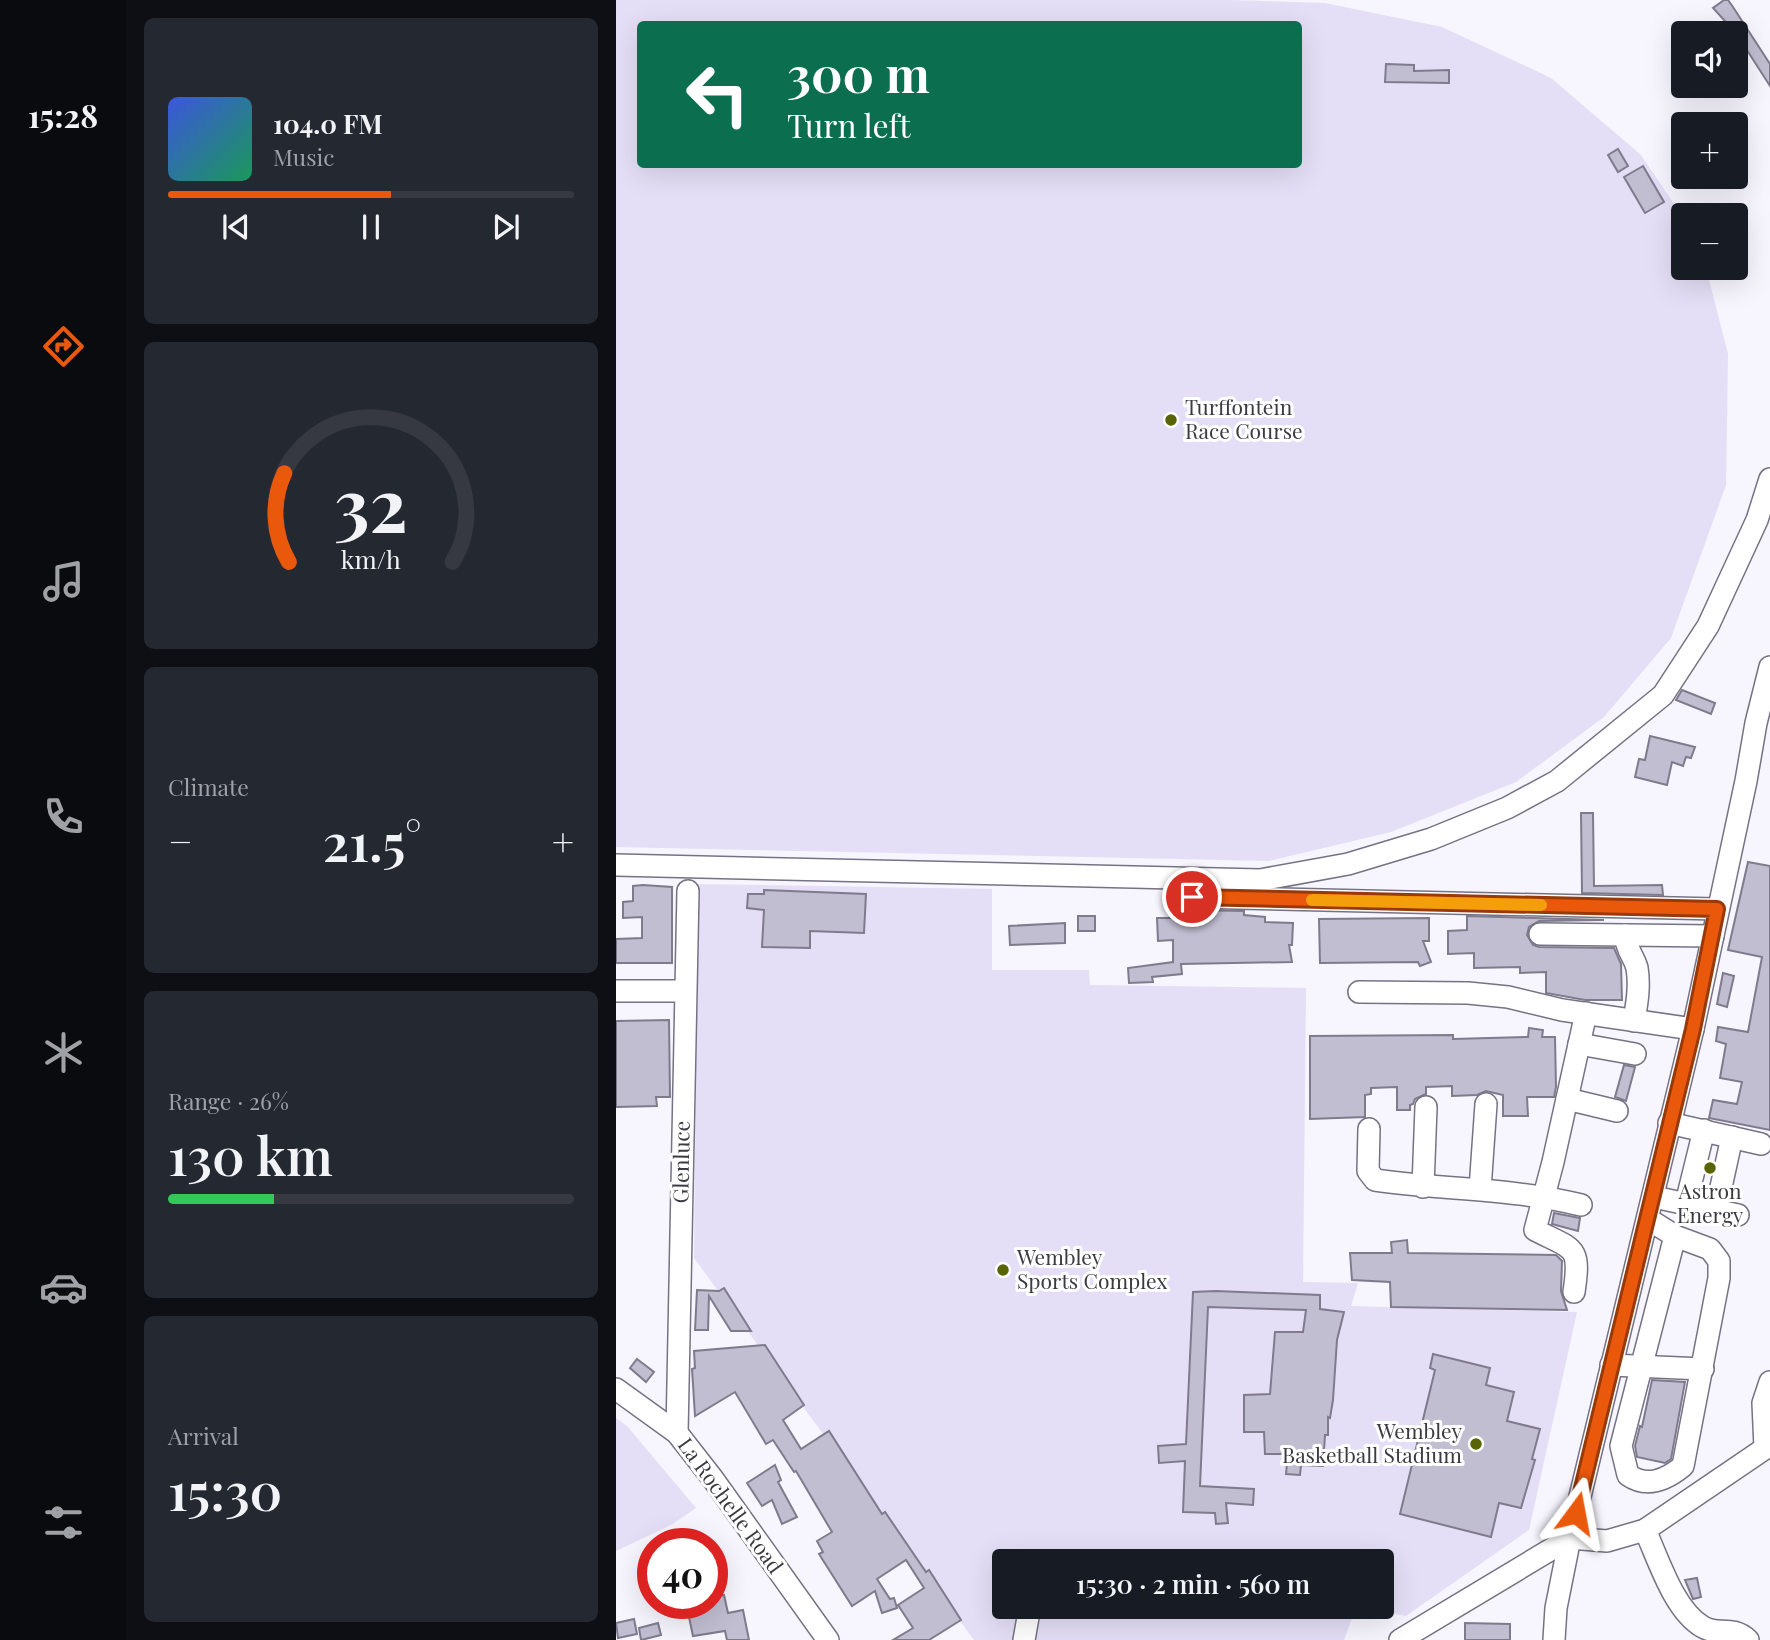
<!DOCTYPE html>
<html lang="en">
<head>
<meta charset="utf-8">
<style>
	:root { --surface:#171b24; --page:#242831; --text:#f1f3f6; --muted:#9ea1a6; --line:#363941; --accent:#ea580c }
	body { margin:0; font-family:"Playfair Display",serif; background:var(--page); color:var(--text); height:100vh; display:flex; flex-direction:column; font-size:26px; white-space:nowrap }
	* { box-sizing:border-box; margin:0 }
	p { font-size:23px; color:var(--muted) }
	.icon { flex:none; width:38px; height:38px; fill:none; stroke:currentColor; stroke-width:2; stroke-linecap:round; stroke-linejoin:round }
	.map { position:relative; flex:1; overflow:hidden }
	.sheet { display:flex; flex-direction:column; gap:18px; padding:18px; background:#0d0f14; width:490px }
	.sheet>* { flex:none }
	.hud { position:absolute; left:21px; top:21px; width:665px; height:147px; border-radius:7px; box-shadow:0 7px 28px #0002; background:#0b6e4f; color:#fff; overflow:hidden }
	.tools { position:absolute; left:1055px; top:21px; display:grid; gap:14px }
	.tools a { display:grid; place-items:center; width:77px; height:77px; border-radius:7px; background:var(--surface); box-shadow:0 7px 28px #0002; font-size:35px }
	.speed { position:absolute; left:21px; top:1528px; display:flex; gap:14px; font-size:35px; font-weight:700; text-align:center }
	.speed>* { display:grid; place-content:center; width:91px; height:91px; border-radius:50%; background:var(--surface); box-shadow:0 7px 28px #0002; line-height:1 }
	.speed .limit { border:10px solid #d22; background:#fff; color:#111 }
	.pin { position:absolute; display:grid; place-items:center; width:60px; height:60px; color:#fff; margin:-30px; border:4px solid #fff; border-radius:50%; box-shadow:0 2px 7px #0007 }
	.me { position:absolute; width:77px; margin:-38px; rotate:13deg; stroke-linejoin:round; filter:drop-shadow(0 0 5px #0008) }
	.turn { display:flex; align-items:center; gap:24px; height:147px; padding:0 35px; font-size:32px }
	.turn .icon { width:91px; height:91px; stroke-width:2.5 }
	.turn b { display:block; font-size:49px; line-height:60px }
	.big { font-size:52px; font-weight:600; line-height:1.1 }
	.sheet .widget { flex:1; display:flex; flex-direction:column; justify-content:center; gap:10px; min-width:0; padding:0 24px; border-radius:10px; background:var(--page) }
	.sheet .dial { align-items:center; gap:0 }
	.dial svg { height:182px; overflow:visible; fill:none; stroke:var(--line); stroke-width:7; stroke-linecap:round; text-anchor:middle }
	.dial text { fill:var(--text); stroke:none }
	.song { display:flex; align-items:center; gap:21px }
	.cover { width:84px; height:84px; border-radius:10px; background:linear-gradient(135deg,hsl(230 70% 55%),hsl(150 70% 35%)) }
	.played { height:7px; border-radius:4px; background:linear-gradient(90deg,var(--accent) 55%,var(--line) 55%) }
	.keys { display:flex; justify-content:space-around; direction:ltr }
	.heat { display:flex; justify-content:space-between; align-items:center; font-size:38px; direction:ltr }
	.charge { height:10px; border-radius:5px; background:linear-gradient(90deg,#34c759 26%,var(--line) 0) }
	.trip { position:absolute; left:376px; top:1549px; width:402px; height:70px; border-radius:7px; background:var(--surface); box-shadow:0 7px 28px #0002; font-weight:600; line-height:70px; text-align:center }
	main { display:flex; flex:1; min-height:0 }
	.tabs { display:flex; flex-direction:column; width:126px; justify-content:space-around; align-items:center; background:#090b0e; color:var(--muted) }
	.tabs .icon { width:49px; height:49px }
	.tabs .on { color:var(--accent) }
	.tabs b { font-size:32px; color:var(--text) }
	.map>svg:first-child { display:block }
	.green { fill:#e4dff6; fill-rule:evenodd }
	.building { fill:#c2bed2; stroke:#7f7b8d; stroke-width:2 }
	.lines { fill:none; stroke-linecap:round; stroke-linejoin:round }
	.minor-casing { stroke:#767284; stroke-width:24 }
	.minor { stroke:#fff; stroke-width:21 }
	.route-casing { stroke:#983908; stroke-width:18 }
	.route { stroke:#ea580c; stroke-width:12 }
	.slow { stroke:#f59e0b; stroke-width:12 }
	.poi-dot { fill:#596404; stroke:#fff; stroke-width:2.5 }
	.labels { text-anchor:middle; stroke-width:6; stroke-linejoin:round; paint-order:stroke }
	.poi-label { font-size:21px; fill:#3c3a42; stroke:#fff; text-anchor:start }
	.street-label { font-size:21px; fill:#3c3a42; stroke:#fff }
</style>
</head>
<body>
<main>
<nav class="tabs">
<b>15:28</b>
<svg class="icon on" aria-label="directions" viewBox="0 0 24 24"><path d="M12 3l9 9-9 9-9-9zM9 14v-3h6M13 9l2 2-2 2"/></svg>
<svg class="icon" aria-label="music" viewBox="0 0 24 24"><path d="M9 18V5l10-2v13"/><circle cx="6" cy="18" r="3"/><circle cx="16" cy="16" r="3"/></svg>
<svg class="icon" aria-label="phone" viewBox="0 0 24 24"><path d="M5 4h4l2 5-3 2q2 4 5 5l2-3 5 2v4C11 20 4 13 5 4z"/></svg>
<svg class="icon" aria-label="climate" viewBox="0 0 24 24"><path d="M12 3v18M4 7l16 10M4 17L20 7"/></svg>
<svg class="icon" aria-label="car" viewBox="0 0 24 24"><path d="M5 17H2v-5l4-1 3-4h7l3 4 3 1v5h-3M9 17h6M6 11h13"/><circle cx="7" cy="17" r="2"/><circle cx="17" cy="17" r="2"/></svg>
<svg class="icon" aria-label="filters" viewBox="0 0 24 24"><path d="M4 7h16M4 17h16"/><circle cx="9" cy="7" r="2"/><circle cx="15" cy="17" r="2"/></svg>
</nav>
<section class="sheet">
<div class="widget">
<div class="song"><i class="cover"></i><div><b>104.0 FM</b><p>Music</p></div></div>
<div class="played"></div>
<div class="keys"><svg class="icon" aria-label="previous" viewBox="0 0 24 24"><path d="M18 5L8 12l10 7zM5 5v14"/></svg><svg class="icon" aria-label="pause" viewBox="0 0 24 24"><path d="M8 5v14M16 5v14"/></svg><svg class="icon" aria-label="next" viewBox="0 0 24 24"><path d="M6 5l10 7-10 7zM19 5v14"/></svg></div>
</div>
<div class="widget dial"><svg viewBox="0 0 100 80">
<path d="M14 69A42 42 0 1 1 86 69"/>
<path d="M14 69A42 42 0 0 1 12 30" stroke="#ea580c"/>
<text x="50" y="56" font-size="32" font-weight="700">32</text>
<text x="50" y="72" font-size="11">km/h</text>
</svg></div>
<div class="widget"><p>Climate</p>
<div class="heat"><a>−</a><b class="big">21.5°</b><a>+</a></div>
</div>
<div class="widget"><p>Range · 26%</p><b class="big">130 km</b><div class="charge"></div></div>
<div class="widget"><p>Arrival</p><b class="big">15:30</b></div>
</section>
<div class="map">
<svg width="1154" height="1640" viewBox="0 0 1154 1640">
	<rect width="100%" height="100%" fill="#f7f5fe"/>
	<!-- green -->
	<g class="green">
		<path d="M0,0h615l94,3 117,24 109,51 90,77 42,62 1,51h22l22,86 -2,131 -55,153 -67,79 -88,65 -125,50 -122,29 -653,-14zM24,24h658v140h-658z"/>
		<path d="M82,884l294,5v81h97l1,15 216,3 -3,294 55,1 -7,23 226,6 -48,218 -123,86 -50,-9 -12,33h-370l-280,-382zM388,1561h378v45h-378z"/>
		<path d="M0,1418l11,8 69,82 -25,17 -55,26z"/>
	</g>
	<!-- building -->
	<g class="building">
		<path d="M1108,0h4l5,7 37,57v22l-34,-53 -23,-25z"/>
		<path d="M770,64l28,1v6l35,-1v13l-64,-1z"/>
		<path d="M1002,149l10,17 -10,6 -10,-17z"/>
		<path d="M1027,166l21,36 -19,11 -21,-36z"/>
		<path d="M1066,690l33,13 -4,11 -35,-14z"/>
		<path d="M1034,736l45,11 -4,11 -5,-1 -3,9 -11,-4 -5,23 -32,-8 4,-18 6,1z"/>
		<path d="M965,813h12l1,73 68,-1 1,10 -81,-2z"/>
		<path d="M1132,862l22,4v264l-61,-12 4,-18 24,4 5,-22 -22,-4 6,-34 -10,-3 2,-14 30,5 14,-75 -34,-7z"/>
		<path d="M27,885l29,2v76h-56v-24l26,-1v-21l-19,1v-16l10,-1v-15z"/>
		<path d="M148,890l102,4 -2,39 -54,-2v17l-48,-1 2,-37 -17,-2 1,-14h16z"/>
		<path d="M556,905h10l10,5 52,1v4l21,2v5l28,1 -1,22h-3l3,17 -111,2 1,10 -30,3 1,5 -24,1 -1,-15 45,-6v-22l-15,1 -1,-23h15z"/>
		<rect x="462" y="916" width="17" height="15"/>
		<path d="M851,916l137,4 -65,1 -10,6 -2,8 6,10 6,2 75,1 7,16 1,36h-37l-39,-7v-21l-26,1v-6l-46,1v-15l-26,1v-23l19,-1z"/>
		<path d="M813,918v23h-6l8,21 -11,4 -2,-4 -98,1 -1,-44z"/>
		<path d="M449,923v20l-55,2 -1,-19z"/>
		<path d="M1107,973l11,3 -7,31 -10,-3z"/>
		<path d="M53,1020l1,77h-14l1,9 -41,1v-86z"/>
		<path d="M913,1028l14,2 -1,7h13l1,50 -2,10h-27l1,19h-25v-21l-17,-4 -9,4 -25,1v-10l-26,1v7l-11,5 -2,5 -3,1v5h-13v-23l-26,1v6l-6,1v22l-55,2v-83l143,-1v4l75,-2z"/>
		<path d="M1008,1065l11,2 -9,34 -11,-4z"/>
		<path d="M938,1213l26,5 -2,13 -26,-7z"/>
		<path d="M791,1240l1,13 148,2 6,6 -1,30 6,19 -176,-3 -1,-25 -38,-2 -2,-27h42l-1,-11z"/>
		<path d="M108,1288l27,43h-20l-22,-35 -1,34h-13l2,-40 22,1z"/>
		<path d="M600,1291l104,4v14l24,3 -7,28 -4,60 -3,18 -2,-1v18h-3l-2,31 -22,-1 -1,10 -14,-1 2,-20h-23l-1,-22h-20v-37l26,-1 5,-62h28l3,-22 -98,-3 -8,179 54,3 -1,16 -27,-2 2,20 -12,1 -1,-11 -32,-1 2,-51 -26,2 -1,-17 28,-2 7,-152z"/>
		<path d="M149,1345l39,60 -21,15 18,29 28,-18 53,83 3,-2 41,60 3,-2 32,50 -32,20h-36l20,-12 -15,-23 26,-17 -18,-28 -29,19 13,20 4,-1 3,10 -15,5 -7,-22 -23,15 -33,-52 4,-2 -6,-11 15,-9 -36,-61 -2,1 -21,-32 -7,4 -31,-52 -40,24 -3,-47 3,-1 -1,-17z"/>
		<path d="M817,1354l57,14 -4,17 28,7 -7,29 33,8 -8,30 3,1 -14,48 -22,-5 -8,34 -91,-23 35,-144 -5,-2z"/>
		<path d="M21,1359l17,13 -8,10 -16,-14z"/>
		<path d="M1036,1380l33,2 -14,77 -6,4 -28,-6 -2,-11 5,-20 2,1z"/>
		<path d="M159,1465l6,15 -3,2 19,35 -15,7 -10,-24 -10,6 -15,-23z"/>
		<path d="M1081,1578l4,19 -8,2 -8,-19z"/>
		<path d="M108,1595l4,18 15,-3 6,30h-22l-2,-9 -32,5 -7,-33h26v-6z"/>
		<path d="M18,1619l3,15 -19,4 -2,-15z"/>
		<path d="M42,1623l3,12 -20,5 -2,-12z"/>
		<path d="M849,1623l45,1v16h-45z"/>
	</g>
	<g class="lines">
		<defs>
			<g id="minor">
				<path d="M0,865l644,15 88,-16 83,-25 76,-31 50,-27 106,-86 45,-69 49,-106 13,-41"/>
				<path d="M576,897l525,12"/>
				<path d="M924,934l173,2"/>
				<path d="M1009,935c2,17 9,21 12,33 3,18 0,35 -3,53"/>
				<path d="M0,991h69"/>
				<path d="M743,992l109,1 40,4 54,13 131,19"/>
				<path d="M963,1044l56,10"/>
				<path d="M951,1099l50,12"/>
				<path d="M1053,1123l92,21"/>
				<path d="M753,1129l-1,42 7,9c69,10 138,8 206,25"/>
				<path d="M807,1187l3,-80"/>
				<path d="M864,1189l6,-85"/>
				<path d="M1038,1197l84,18"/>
				<path d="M1070,1203l18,-73"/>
				<path d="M1100,1210l16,-73"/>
				<path d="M1032,1219l27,17 35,13 9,12v17l-36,188c-17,14 -36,22 -55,9l-7,-29 54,-210"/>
				<path d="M958,1292c7,-47 0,-42 -39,-62l18,-68 33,-149"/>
				<path d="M995,1365l92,4"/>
				<path d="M0,1389l61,44 36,46 115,161"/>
				<path d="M61,1433l11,-542"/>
				<path d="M1149,1448l-2,-45 7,-21"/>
				<path d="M1029,1530c13,28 29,81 58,97 15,9 29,-2 45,13"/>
				<path d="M408,1640l6,-34"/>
				<path d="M784,1640l170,-102 37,3 38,-11 125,-85"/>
				<path d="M938,1640l2,-32 14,-70 123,-509 53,-248 10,-58 14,-56"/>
			</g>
		</defs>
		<!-- minor casing -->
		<use href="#minor" class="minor-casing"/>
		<!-- minor -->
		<use href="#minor" class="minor"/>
	</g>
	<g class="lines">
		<defs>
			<path id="route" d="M576,897l525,12 -24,120 -117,484"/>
		</defs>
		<!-- route casing -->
		<use href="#route" class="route-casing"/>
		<!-- route -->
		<use href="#route" class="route"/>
		<!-- slow -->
		<path class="slow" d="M696,900l229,5"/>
	</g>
	<!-- markers -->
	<g class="poi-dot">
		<circle cx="555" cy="420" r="7"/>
		<circle cx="1094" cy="1168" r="7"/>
		<circle cx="387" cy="1270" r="7"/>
		<circle cx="860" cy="1444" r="7"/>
	</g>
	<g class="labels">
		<!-- poi labels -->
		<g class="poi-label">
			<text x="569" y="415">Turffontein<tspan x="569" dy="24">Race Course</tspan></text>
			<text x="1094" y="1199" text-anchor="middle">Astron<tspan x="1094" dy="24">Energy</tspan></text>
			<text x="401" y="1265">Wembley<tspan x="401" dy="24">Sports Complex</tspan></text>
			<text x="846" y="1439" text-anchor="end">Wembley<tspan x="846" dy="24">Basketball Stadium</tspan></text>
		</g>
		<!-- street labels -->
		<g class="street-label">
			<text transform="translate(66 1162) rotate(-89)" y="7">Glenluce</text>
			<text transform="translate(114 1506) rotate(54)" y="7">La Rochelle Road</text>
		</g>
	</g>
</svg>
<div class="tools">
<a><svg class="icon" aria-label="sound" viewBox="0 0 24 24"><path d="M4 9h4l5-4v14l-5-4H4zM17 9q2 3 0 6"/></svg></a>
<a>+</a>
<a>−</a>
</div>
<div class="speed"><div class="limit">40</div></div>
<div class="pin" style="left:576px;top:897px;background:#d93025"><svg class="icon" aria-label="arrive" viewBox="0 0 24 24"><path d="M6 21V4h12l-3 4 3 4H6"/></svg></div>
<svg class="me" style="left:960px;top:1513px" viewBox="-20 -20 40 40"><path d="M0-17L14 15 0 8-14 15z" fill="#ea580c" stroke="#fff" stroke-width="4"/></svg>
<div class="trip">15:30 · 2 min · 560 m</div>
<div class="hud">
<div class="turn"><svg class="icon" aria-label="left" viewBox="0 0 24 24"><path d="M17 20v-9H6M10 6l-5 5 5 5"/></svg><div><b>300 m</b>Turn left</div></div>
</div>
</div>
</main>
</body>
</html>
